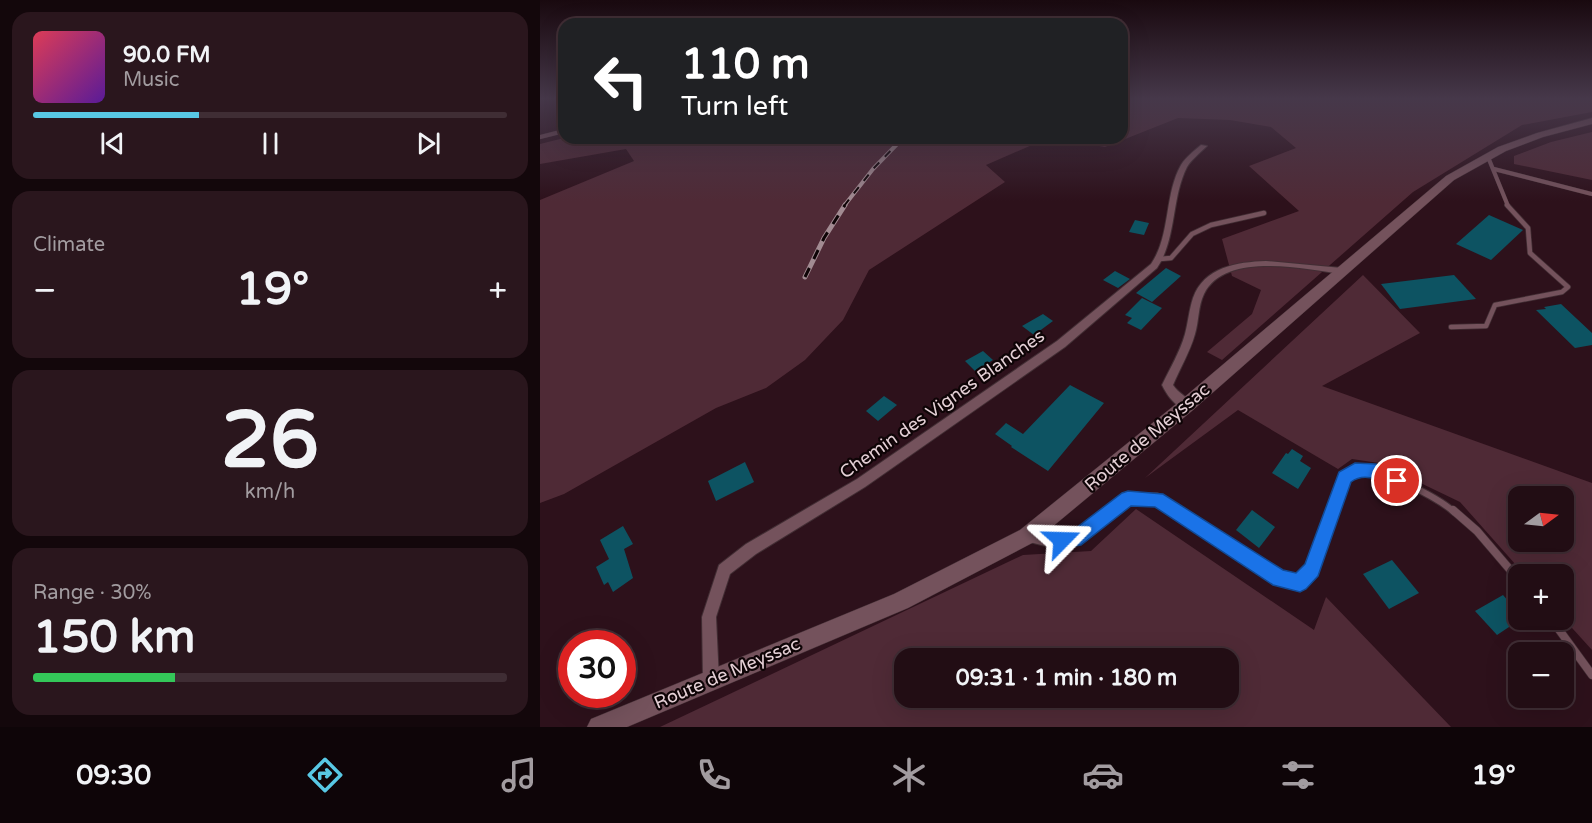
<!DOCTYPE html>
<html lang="en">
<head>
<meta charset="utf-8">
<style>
	:root { --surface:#220d14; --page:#2a161d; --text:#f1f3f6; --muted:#a29ca0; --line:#3f2d34; --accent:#58c8e4 }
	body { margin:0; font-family:"Varela Round",sans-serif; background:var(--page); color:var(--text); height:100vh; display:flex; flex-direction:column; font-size:22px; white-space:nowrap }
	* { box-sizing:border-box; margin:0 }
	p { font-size:20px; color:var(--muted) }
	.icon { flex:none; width:33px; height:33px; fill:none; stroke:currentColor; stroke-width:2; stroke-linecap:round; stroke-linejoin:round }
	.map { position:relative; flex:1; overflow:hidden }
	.panel { display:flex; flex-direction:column; gap:12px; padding:12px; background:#13070b; width:540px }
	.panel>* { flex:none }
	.guide { position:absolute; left:18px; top:18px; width:570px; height:126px; border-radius:18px; box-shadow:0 6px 24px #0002,0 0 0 2px var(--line); background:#202124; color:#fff; overflow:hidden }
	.needle { width:39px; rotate:75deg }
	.tools { position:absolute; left:968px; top:486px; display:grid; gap:12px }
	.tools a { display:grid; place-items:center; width:66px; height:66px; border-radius:12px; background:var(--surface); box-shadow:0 6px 24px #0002,0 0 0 2px var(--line); font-size:30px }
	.speed { position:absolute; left:18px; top:630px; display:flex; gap:12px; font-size:30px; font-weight:700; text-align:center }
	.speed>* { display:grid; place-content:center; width:78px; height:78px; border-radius:50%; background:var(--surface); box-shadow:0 6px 24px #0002,0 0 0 2px var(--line); line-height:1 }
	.speed .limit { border:9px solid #d22; background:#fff; color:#111 }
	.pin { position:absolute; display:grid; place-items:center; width:51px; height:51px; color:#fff; margin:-26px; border:3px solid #fff; border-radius:50%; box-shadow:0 2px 6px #0007 }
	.me { position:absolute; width:66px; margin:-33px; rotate:68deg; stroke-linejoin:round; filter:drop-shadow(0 0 4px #0008) }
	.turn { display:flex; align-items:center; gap:21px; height:126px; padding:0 24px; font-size:27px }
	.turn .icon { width:78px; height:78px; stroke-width:2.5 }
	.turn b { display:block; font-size:42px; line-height:51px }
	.big { font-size:45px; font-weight:800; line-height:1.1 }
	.panel .widget { flex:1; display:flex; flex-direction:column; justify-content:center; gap:9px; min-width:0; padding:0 21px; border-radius:18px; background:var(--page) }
	.panel .dial { align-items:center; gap:0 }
	.dial b { font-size:78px; line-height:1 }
	.song { display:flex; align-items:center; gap:18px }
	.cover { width:72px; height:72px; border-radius:9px; background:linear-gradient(135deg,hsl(350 70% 55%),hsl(270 70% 35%)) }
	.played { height:6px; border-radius:3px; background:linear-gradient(90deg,var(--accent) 35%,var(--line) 35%) }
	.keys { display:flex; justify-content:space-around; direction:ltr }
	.heat { display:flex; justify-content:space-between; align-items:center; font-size:33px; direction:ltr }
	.charge { height:9px; border-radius:4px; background:linear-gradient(90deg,#34c759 30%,var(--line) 0) }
	.trip { position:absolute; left:354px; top:648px; width:345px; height:60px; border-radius:18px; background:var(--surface); box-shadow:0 6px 24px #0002,0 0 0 2px var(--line); font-weight:800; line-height:60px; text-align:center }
	.tab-bar { display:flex; height:96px; justify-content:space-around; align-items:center; background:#0e0508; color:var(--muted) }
	.tab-bar .icon { width:42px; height:42px }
	.tab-bar .on { color:var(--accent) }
	.tab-bar b { font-size:27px; color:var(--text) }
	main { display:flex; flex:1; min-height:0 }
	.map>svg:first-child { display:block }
	.green { fill:#4f2a36; fill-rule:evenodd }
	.building { fill:#0d5362 }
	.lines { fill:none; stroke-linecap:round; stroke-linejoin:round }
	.service-far3-casing { stroke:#422e34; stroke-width:4.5 }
	.service-far2-casing { stroke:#422e34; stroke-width:6 }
	.service-far1-casing { stroke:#422e34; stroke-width:8 }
	.service-casing { stroke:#422e34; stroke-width:9 }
	.minor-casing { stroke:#422e34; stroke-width:2 }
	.secondary-casing { stroke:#422e34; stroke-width:1 }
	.service-far3 { stroke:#74525c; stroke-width:4 }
	.service-far2 { stroke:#74525c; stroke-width:4.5 }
	.service-far1 { stroke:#74525c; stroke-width:6 }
	.service { stroke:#74525c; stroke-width:8 }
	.minor { fill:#74525c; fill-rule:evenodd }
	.secondary { fill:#74525c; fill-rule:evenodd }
	.rail-far1-casing { stroke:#a28b92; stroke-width:4 }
	.rail-casing { stroke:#a28b92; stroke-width:5 }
	.rail-far1 { stroke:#0e0406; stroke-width:2; stroke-dasharray:8; stroke-linecap:butt }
	.rail { stroke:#0e0406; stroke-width:3; stroke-dasharray:10; stroke-linecap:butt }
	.route { fill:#1a73e8; stroke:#114b97; stroke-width:1.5 }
	.labels { text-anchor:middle; stroke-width:4.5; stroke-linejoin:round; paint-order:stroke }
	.street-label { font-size:18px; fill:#e5d0d6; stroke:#0e0406 }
</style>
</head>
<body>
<main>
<section class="panel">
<div class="widget">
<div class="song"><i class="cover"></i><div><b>90.0 FM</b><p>Music</p></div></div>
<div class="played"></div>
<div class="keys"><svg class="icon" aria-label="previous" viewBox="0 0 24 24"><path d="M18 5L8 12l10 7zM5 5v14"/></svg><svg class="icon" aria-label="pause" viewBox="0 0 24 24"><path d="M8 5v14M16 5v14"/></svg><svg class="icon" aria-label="next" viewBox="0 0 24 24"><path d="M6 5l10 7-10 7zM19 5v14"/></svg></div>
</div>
<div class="widget"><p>Climate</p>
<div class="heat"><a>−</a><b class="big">19°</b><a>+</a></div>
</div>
<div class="widget dial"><b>26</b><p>km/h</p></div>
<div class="widget"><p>Range · 30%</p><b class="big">150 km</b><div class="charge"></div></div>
</section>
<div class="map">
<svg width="1052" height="727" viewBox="0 0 1052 727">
	<rect width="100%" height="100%" fill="#2d111b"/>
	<!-- green -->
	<g class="green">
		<path d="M582,99h470v13l-70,13 -109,67 -191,168 -15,-8 45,-38 9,-24 -29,-14 -10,-37 77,-28 -50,-45 47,-18 -25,-21 -41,-7 -52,-2 -73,29 -52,-9h69z"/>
		<path d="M1052,132v48l-78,-16v-8l37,-14z"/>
		<path d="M24,138h484l-62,27 19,17 -136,88 -26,50 -38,40 -39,28 -50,20 -152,86 -24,9v-303l94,-39 -8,-12 -86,15v-20z"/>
		<path d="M823,275l57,58 -98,53 270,97v167l-29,-32v-44h-39l-64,-72 -81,-39 -27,-4 -14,10 -100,-59 -93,68zM1023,496v46h-45v-46z"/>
		<path d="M596,509l178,121 12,-33 125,130h-791l363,-172 68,-4zM688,658v40h-324v-40z"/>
	</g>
	<!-- building -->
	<g class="building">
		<path d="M949,215l34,15 -32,30 -35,-16z"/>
		<path d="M595,220l14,3 -5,12 -15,-3z"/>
		<path d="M626,268l15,8 -29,26 -16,-9z"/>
		<path d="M575,271l15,8 -12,9 -15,-8z"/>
		<path d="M914,275l22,24 -76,10 -19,-25z"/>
		<path d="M602,298l20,10 -21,22 -14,-7 5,-5 -7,-3z"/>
		<path d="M1021,304l31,29v12l-17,3 -39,-38 10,-1 -2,-2z"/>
		<path d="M503,314l10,7 -19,14 -12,-9z"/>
		<path d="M443,351l10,9 -18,11 -10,-10z"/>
		<path d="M530,385l34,18 -56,68 -37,-24 1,-1 -17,-12 11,-11 17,11z"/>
		<path d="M344,396l13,9 -19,16 -12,-10z"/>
		<path d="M752,449l11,7 -3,5 11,7 -13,21 -26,-16 14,-20 2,1z"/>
		<path d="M205,462l9,20 -38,19 -8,-20z"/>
		<path d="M712,510l23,17 -16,21 -23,-18z"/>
		<path d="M83,526l10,18 -9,5 9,29 -20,14 -5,-10 -4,3 -8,-18 13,-8 -9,-19z"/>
		<path d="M852,560l27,33 -30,16 -26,-35z"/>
		<path d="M963,595l15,17v9l-21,14 -22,-24z"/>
	</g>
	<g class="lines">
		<defs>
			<g id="service-far3">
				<path d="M0,137l24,-6"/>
				<path d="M948,157l20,49"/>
				<path d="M954,169l98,25"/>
			</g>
			<g id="service-far2">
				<path d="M620,259l11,-1 21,-24 19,-9 53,-12"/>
				<path d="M911,327l35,-1 9,-21 67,-13 6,-5 -38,-34 -2,-25 -21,-23"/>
			</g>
			<path id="service-far1" d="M805,477c4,-3 8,-6 12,-7 22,-3 80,27 97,42"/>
			<g id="service">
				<path d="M913,510l24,21 41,48"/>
				<path d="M1012,620l40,55"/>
			</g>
			<g id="minor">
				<path d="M661,145l6,1c-7,7 -15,13 -20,21 -16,32 -10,71 -30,101l-92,79 -200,140 -109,67 -26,20 -14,43 3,63 -3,5 -5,3 -5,-3 -3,-5 -1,-63 17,-52 27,-21 111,-65 200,-138 94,-77c20,-29 13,-69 30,-99 5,-8 13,-14 20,-20z"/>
				<path d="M726,261l76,7 5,3 -5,3c-37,-5 -117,-23 -138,20 -6,12 -5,27 -9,40 -5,18 -15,34 -22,51 5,8 15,12 20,20l-2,3c-14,3 -24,-13 -29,-23 8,-17 18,-33 23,-51 3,-11 4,-24 8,-36 11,-31 44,-36 73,-37z"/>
				<path d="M805,473l4,1 2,4 -34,96 -12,14 -5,2 -26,-6 -119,-79h-25l-55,40 -26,2 -27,-7 -2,-4 2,-4 5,-2 22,5 24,-2 51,-38 4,-2h29l4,2 120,78 16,3 10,-11 32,-87 2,-4z"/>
			</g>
			<path id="secondary" d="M1052,118v6l-49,13 -37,14 -52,29 -261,230 -159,132 -126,66 -281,119h-40l4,-8 303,-125 126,-64 161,-130 265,-224 52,-29 39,-14z"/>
		</defs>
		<!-- service-far3 casing -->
		<use href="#service-far3" class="service-far3-casing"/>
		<!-- service-far2 casing -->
		<use href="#service-far2" class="service-far2-casing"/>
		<!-- service-far1 casing -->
		<use href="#service-far1" class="service-far1-casing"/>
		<!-- service casing -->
		<use href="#service" class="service-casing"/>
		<!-- minor casing -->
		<use href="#minor" class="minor-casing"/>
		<!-- secondary casing -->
		<use href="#secondary" class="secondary-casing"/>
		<!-- service-far3 -->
		<use href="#service-far3" class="service-far3"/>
		<!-- service-far2 -->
		<use href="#service-far2" class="service-far2"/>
		<!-- service-far1 -->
		<use href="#service-far1" class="service-far1"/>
		<!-- service -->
		<use href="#service" class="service"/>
		<!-- minor -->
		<use href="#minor" class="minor"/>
		<!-- secondary -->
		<use href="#secondary" class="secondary"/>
		<defs>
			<path id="rail-far1" d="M304,206l29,-37 30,-31"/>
			<path id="rail" d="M265,277l19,-39 21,-33"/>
		</defs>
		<!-- rail-far1 casing -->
		<use href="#rail-far1" class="rail-far1-casing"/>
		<!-- rail casing -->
		<use href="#rail" class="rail-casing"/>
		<!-- rail-far1 -->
		<use href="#rail-far1" class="rail-far1"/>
		<!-- rail -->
		<use href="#rail" class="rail"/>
	</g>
	<!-- sky -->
	<linearGradient id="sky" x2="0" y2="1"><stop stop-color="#19090f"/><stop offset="0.49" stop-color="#46384a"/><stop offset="1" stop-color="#46384a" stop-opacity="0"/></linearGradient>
	<rect width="1052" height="201" fill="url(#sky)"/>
	<!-- route -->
	<path class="route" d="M815,463l21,1 27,12 2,5 -2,5 -6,2c-15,-6 -31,-17 -46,-6l-33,94 -12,13 -6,3 -27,-7 -118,-78 -24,-1 -50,39 -19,3 -6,-2 -2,-6 2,-6 16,-3 50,-38 6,-2 35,3 120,76 13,3 9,-9 34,-92z"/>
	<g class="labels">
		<!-- street labels -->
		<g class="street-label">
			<text transform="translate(402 404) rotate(-35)" y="6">Chemin des Vignes Blanches</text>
			<text transform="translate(607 437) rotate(-40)" y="6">Route de Meyssac</text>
			<text transform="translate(187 673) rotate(-23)" y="6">Route de Meyssac</text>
		</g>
	</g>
</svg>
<div class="tools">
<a><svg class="needle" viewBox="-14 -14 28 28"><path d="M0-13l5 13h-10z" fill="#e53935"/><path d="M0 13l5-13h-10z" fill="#a29ca0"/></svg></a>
<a>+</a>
<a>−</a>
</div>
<div class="speed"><div class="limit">30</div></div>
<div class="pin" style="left:857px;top:481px;background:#d93025"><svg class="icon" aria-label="arrive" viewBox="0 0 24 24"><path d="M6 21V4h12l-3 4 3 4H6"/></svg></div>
<svg class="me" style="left:522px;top:540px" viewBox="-20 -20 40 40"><path d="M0-17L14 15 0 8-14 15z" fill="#1a73e8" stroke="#fff" stroke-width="4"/></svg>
<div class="trip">09:31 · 1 min · 180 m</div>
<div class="guide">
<div class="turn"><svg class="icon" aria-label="left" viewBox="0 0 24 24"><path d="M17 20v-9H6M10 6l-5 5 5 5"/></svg><div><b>110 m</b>Turn left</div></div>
</div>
</div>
</main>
<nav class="tab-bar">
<b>09:30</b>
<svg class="icon on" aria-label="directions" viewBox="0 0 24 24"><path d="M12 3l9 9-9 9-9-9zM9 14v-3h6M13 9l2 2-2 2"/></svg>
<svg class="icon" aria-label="music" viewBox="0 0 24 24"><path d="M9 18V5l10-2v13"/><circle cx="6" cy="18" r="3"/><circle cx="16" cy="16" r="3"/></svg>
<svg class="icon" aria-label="phone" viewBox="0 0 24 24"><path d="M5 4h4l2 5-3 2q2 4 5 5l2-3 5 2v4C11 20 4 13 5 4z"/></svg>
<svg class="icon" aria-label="climate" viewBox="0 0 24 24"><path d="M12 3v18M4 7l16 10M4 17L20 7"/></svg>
<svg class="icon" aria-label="car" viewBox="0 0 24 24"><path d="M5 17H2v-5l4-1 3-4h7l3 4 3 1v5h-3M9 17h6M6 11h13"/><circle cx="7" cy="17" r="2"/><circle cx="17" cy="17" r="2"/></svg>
<svg class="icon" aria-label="filters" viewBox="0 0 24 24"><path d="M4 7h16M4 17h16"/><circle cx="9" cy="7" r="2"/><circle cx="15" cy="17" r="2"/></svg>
<b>19°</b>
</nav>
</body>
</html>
